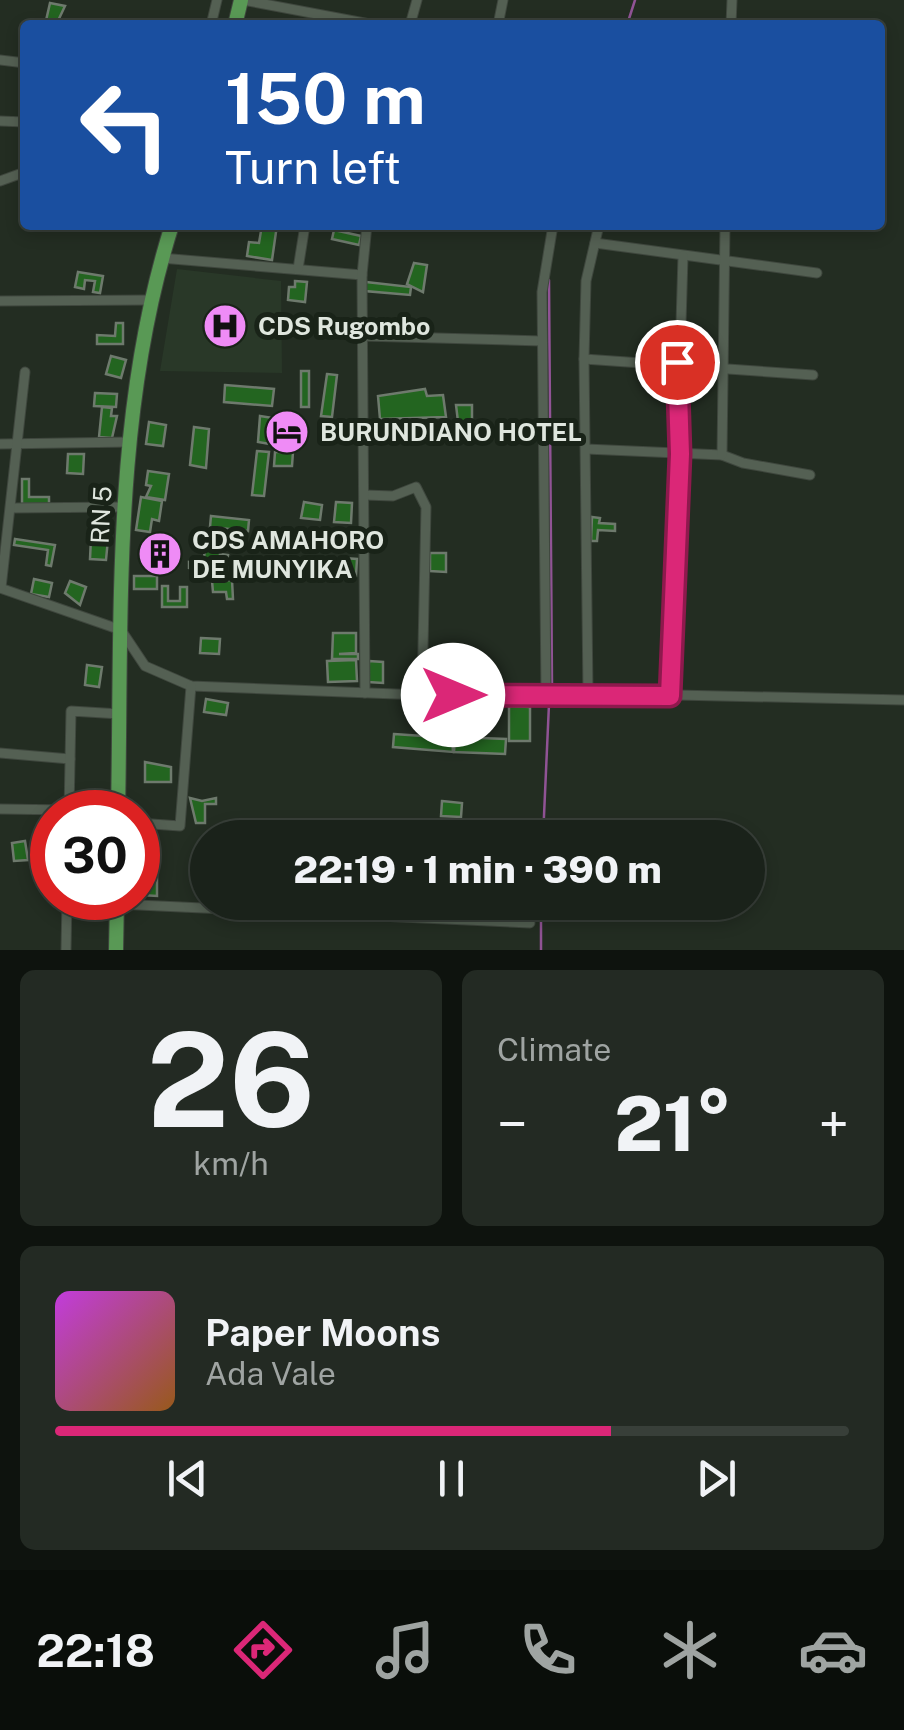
<!DOCTYPE html>
<html lang="en">
<head>
<meta charset="utf-8">
<style>
	:root { --surface:#1a221a; --page:#232a23; --text:#f1f3f6; --muted:#9fa4a2; --line:#383f39; --accent:#db2777 }
	body { margin:0; font-family:"Public Sans",sans-serif; background:var(--page); color:var(--text); height:100vh; display:flex; flex-direction:column; font-size:38px; white-space:nowrap }
	* { box-sizing:border-box; margin:0 }
	p { font-size:32px; color:var(--muted) }
	.icon { flex:none; width:55px; height:55px; fill:none; stroke:currentColor; stroke-width:2; stroke-linecap:round; stroke-linejoin:round }
	.map { position:relative; height:950px; overflow:hidden }
	.drawer { display:flex; flex-direction:column; gap:20px; padding:20px; background:#0e130e; flex:1 }
	.drawer>* { flex:none }
	.hud { position:absolute; left:20px; top:20px; width:865px; height:210px; border-radius:10px; box-shadow:0 5px 15px #0003,0 0 0 2px var(--line); background:#1a4fa0; color:#fff; overflow:hidden }
	.speed { position:absolute; left:30px; top:790px; display:flex; gap:20px; font-size:50px; font-weight:700; text-align:center }
	.speed>* { display:grid; place-content:center; width:130px; height:130px; border-radius:50%; background:var(--surface); box-shadow:0 5px 15px #0003,0 0 0 2px var(--line); line-height:1 }
	.speed .limit { border:15px solid #d22; background:#fff; color:#111 }
	.pin { position:absolute; display:grid; place-items:center; width:85px; height:85px; color:#fff; margin:-42px; border:5px solid #fff; border-radius:50%; box-shadow:0 2px 10px #0007 }
	.me { position:absolute; width:110px; margin:-55px; rotate:90deg; stroke-linejoin:round; filter:drop-shadow(0 0 8px #0008) }
	.turn { display:flex; align-items:center; gap:35px; height:210px; padding:0 40px; font-size:45px }
	.turn .icon { width:130px; height:130px; stroke-width:2.5 }
	.turn b { display:block; font-size:70px; line-height:85px }
	.big { font-size:75px; font-weight:800; line-height:1.1 }
	.drawer .widget { flex:1; display:flex; flex-direction:column; justify-content:center; gap:15px; min-width:0; padding:0 35px; border-radius:15px; background:var(--page) }
	.drawer .dial { align-items:center; gap:0 }
	.dial b { font-size:130px; line-height:1 }
	.song { display:flex; align-items:center; gap:30px }
	.cover { width:120px; height:120px; border-radius:15px; background:linear-gradient(135deg,hsl(290 70% 55%),hsl(30 70% 35%)) }
	.played { height:10px; border-radius:5px; background:linear-gradient(90deg,var(--accent) 70%,var(--line) 70%) }
	.keys { display:flex; justify-content:space-around; direction:ltr }
	.heat { display:flex; justify-content:space-between; align-items:center; font-size:55px; direction:ltr }
	.drawer .tiles { flex:1; display:grid; gap:20px; grid-template-columns:1fr 1fr }
	.widget:last-child { grid-column:span 2 }
	.trip { position:absolute; left:190px; top:820px; width:575px; height:100px; border-radius:50px; background:var(--surface); box-shadow:0 5px 15px #0003,0 0 0 2px var(--line); font-weight:800; line-height:100px; text-align:center }
	.menu { display:flex; height:160px; justify-content:space-around; align-items:center; background:#0a0e0a; color:var(--muted) }
	.menu .icon { width:70px; height:70px }
	.menu .active { color:var(--accent) }
	.menu b { font-size:45px; color:var(--text) }
	.map>svg:first-child { display:block }
	.built { fill:#293828 }
	.lines { fill:none; stroke-linecap:round; stroke-linejoin:round }
	.stream { stroke:#905395; stroke-width:2.5 }
	.building { fill:#236520; stroke:#6e7a6d; stroke-width:2.5 }
	.minor-casing { stroke:#3f473e; stroke-width:11 }
	.primary-casing { stroke:#3f473e; stroke-width:16 }
	.minor { stroke:#546053; stroke-width:9 }
	.primary { stroke:#599955; stroke-width:14 }
	.route-casing { stroke:#8e194d; stroke-width:25 }
	.route { stroke:#db2777; stroke-width:18 }
	.labels { text-anchor:middle; stroke-width:10; stroke-linejoin:round; paint-order:stroke }
	.poi-label { font-size:25px; font-weight:bold; fill:#dfe6de; stroke:#192318; text-anchor:start }
	.street-label { font-size:25px; fill:#dfe6de; stroke:#192318 }
</style>
</head>
<body>
<div class="map">
<svg width="904" height="950" viewBox="0 0 904 950">
	<rect width="100%" height="100%" fill="#232d22"/>
	<!-- built -->
	<path class="built" d="M177,269l104,12 1,92 -122,-2z"/>
	<g class="lines">
		<!-- stream -->
		<g class="stream">
			<path d="M627,25l8,-25"/>
			<path d="M549,280l3,405"/>
			<path d="M543,838l6,-134"/>
			<path d="M541,950v-48"/>
		</g>
	</g>
	<!-- building -->
	<g class="building">
		<path d="M50,3l15,3 -9,19h-11z"/>
		<path d="M262,225h15l-5,35 -25,-4 2,-14 10,1z"/>
		<path d="M334,230l27,6 -2,9 -27,-6z"/>
		<path d="M414,263l13,2 -4,27 -16,-8z"/>
		<path d="M78,272l25,4 -3,17 -7,-1 2,-11 -10,-1 -1,9 -9,-2z"/>
		<path d="M295,281l12,1 -2,20 -17,-2 1,-13h6z"/>
		<path d="M366,282l45,5 -1,8 -45,-4z"/>
		<path d="M116,323h7v21h-26v-9l18,1z"/>
		<path d="M111,356l15,4 -5,18 -15,-4z"/>
		<rect x="301" y="371" width="8" height="36"/>
		<path d="M327,374l10,1 -5,42 -11,-1z"/>
		<path d="M225,385l49,4 -2,17 -48,-4z"/>
		<path d="M425,389l2,7 16,-1 3,22 -66,2 -2,-23z"/>
		<path d="M95,393l22,1 -1,13 -22,-1z"/>
		<path d="M456,405h16v25h-13z"/>
		<path d="M102,407l10,1 -1,8h6l-5,22 -13,-1z"/>
		<path d="M260,416l13,2 -3,26 -12,-2z"/>
		<path d="M149,422l17,3 -3,21 -17,-2z"/>
		<path d="M194,427l15,2 -3,39 -16,-3z"/>
		<path d="M257,451l12,1 -5,44 -12,-1z"/>
		<path d="M275,452h18l-1,14h-18z"/>
		<path d="M68,454h16l-1,20 -16,-1z"/>
		<path d="M148,471l21,3 -4,26 -19,-3 5,-11 -5,-1z"/>
		<path d="M22,479h7v18h20v7h-27z"/>
		<path d="M141,497l21,4 -3,20 -7,-2 -2,13 -14,-2z"/>
		<path d="M304,502l18,3 -2,15 -19,-2z"/>
		<path d="M336,502l16,1 -1,20 -17,-1z"/>
		<path d="M211,516l38,4 -1,11 -38,-4z"/>
		<path d="M592,517l8,1 -1,5 16,1v7l-17,-1 -1,11h-6z"/>
		<path d="M207,536l5,1 -1,7 10,1 -1,9 8,1 -2,11 -15,-3 -2,9 -20,-4v-6l14,2z"/>
		<path d="M91,538l17,1 -2,21 -16,-1z"/>
		<path d="M15,539l40,6 -4,21 -5,-1 2,-15 -34,-5z"/>
		<path d="M430,553h16v19l-16,-1z"/>
		<path d="M343,558l14,1 -1,17h-14z"/>
		<rect x="134" y="576" width="23" height="13"/>
		<path d="M34,579l18,4 -3,14 -18,-3z"/>
		<path d="M232,580l1,19h-6l-1,-7h-13l-1,-11z"/>
		<path d="M70,581l16,6 -6,18 -15,-12z"/>
		<path d="M162,586h6v15h12v-14h7v20h-25z"/>
		<path d="M333,633h23v20l-17,1h19v5h-26z"/>
		<path d="M201,638l19,1 -1,15 -19,-1z"/>
		<path d="M356,660l1,21 -29,1 -1,-21z"/>
		<path d="M369,661l14,1v21l-15,-1z"/>
		<path d="M87,665l15,2 -3,20 -14,-2z"/>
		<path d="M206,699l22,4 -2,12 -22,-3z"/>
		<path d="M509,706l21,1v34h-21z"/>
		<path d="M394,734l58,4 1,14 -60,-5z"/>
		<path d="M455,737l51,2 -1,15 -51,-2z"/>
		<path d="M145,762l26,5v15h-26z"/>
		<path d="M190,798l12,3 14,-3v6h-11v19h-9z"/>
		<path d="M442,801l20,2 -1,14 -20,-1z"/>
		<path d="M25,841l3,19 -14,1 -2,-18z"/>
		<path d="M142,873h15v23l-16,-1z"/>
	</g>
	<g class="lines">
		<defs>
			<g id="minor">
				<path d="M243,0l132,25"/>
				<path d="M211,25l6,-25"/>
				<path d="M410,25l7,-25"/>
				<path d="M498,25l5,-25"/>
				<path d="M731,25l1,-25"/>
				<path d="M0,60l25,3"/>
				<path d="M0,121l25,1"/>
				<path d="M0,181l25,-9"/>
				<path d="M595,243l222,30"/>
				<path d="M161,258l201,17"/>
				<path d="M298,269l7,-44"/>
				<path d="M0,301l152,-1"/>
				<path d="M363,336l179,5"/>
				<path d="M584,359l229,16"/>
				<path d="M0,444l130,-2"/>
				<path d="M586,449l136,6 21,8 67,12"/>
				<path d="M722,455l3,-230"/>
				<path d="M365,495l28,1 23,-9 10,20 -4,188"/>
				<path d="M12,508l110,-1"/>
				<path d="M0,588l121,42 24,36 46,20 231,9 166,-2 316,7"/>
				<path d="M1,588l24,-216"/>
				<path d="M365,693l-3,-418 5,-50"/>
				<path d="M588,693l-4,-334 2,-78 13,-56"/>
				<path d="M546,694l-4,-402 11,-67"/>
				<path d="M670,696l13,-440"/>
				<path d="M0,753l70,6"/>
				<path d="M0,809l69,1"/>
				<path d="M69,812l2,-101 49,3"/>
				<path d="M138,823l42,3 11,-140"/>
				<path d="M117,904l413,19"/>
				<path d="M66,950l1,-52"/>
			</g>
			<g id="primary">
				<path d="M235,25l6,-25"/>
				<path d="M118,812c4,-196 -6,-398 54,-587"/>
				<path d="M116,950l1,-52"/>
			</g>
		</defs>
		<!-- minor casing -->
		<use href="#minor" class="minor-casing"/>
		<!-- primary casing -->
		<use href="#primary" class="primary-casing"/>
		<!-- minor -->
		<use href="#minor" class="minor"/>
		<!-- primary -->
		<use href="#primary" class="primary"/>
	</g>
	<g class="lines">
		<defs>
			<path id="route" d="M453,695l217,1 10,-242 -3,-92"/>
		</defs>
		<!-- route casing -->
		<use href="#route" class="route-casing"/>
		<!-- route -->
		<use href="#route" class="route"/>
	</g>
	<!-- icons -->
	<defs>
		<symbol id="hospital-disc" viewBox="-11 -11 22 22"><circle r="9.5" fill="#ef8bf6" stroke="#192318"/><path d="M-5-5h3v3.5h4V-5h3V5h-3V1.5h-4V5h-3Z" fill="#111"/></symbol>
		<symbol id="hotel-disc" viewBox="-11 -11 22 22"><circle r="9.5" fill="#ef8bf6" stroke="#192318"/><path d="M-6-4.5h1.5V1H6V5H4.5V3h-9V5H-6ZM-4 0a1.8 1.8 0 1 1 3.6 0ZM.5 0V-2.5h3Q6-2.5 6 0Z" fill="#111"/></symbol>
		<symbol id="building-disc" viewBox="-11 -11 22 22"><circle r="9.5" fill="#ef8bf6" stroke="#192318"/><path d="M-4-6H4V6H1V3H-1V6H-4ZM-2.5-4.3h1.7v1.8h-1.7ZM.8-4.3h1.7v1.8H.8ZM-2.5-1h1.7V.8h-1.7ZM.8-1h1.7V.8H.8Z" fill="#111"/></symbol>
	</defs>
	<g fill-rule="evenodd">
		<use href="#hospital-disc" x="200" y="301" width="50" height="50"/>
		<use href="#hotel-disc" x="262" y="407" width="50" height="50"/>
		<use href="#building-disc" x="135" y="529" width="50" height="50"/>
	</g>
	<g class="labels">
		<!-- poi labels -->
		<g class="poi-label">
			<text x="258" y="335">CDS Rugombo</text>
			<text x="320" y="441">BURUNDIANO HOTEL</text>
			<text x="192" y="549">CDS AMAHORO<tspan x="192" dy="29">DE MUNYIKA</tspan></text>
		</g>
		<!-- street labels -->
		<g class="street-label">
			<text transform="translate(101 515) rotate(-87)" y="9">RN 5</text>
		</g>
	</g>
</svg>
<div class="speed"><div class="limit">30</div></div>
<div class="pin" style="left:677px;top:362px;background:#d93025"><svg class="icon" aria-label="arrive" viewBox="0 0 24 24"><path d="M6 21V4h12l-3 4 3 4H6"/></svg></div>
<svg class="me" style="left:453px;top:695px" viewBox="-20 -20 40 40"><circle r="19" fill="#fff"/><path d="M0-13L10 11 0 6-10 11z" fill="#db2777"/></svg>
<div class="trip">22:19 · 1 min · 390 m</div>
<div class="hud">
<div class="turn"><svg class="icon" aria-label="left" viewBox="0 0 24 24"><path d="M17 20v-9H6M10 6l-5 5 5 5"/></svg><div><b>150 m</b>Turn left</div></div>
</div>
</div>
<section class="drawer">
<div class="tiles">
<div class="widget dial"><b>26</b><p>km/h</p></div>
<div class="widget"><p>Climate</p>
<div class="heat"><a>−</a><b class="big">21°</b><a>+</a></div>
</div>
<div class="widget">
<div class="song"><i class="cover"></i><div><b>Paper Moons</b><p>Ada Vale</p></div></div>
<div class="played"></div>
<div class="keys"><svg class="icon" aria-label="previous" viewBox="0 0 24 24"><path d="M18 5L8 12l10 7zM5 5v14"/></svg><svg class="icon" aria-label="pause" viewBox="0 0 24 24"><path d="M8 5v14M16 5v14"/></svg><svg class="icon" aria-label="next" viewBox="0 0 24 24"><path d="M6 5l10 7-10 7zM19 5v14"/></svg></div>
</div>
</div>
</section>
<nav class="menu">
<b>22:18</b>
<svg class="icon active" aria-label="directions" viewBox="0 0 24 24"><path d="M12 3l9 9-9 9-9-9zM9 14v-3h6M13 9l2 2-2 2"/></svg>
<svg class="icon" aria-label="music" viewBox="0 0 24 24"><path d="M9 18V5l10-2v13"/><circle cx="6" cy="18" r="3"/><circle cx="16" cy="16" r="3"/></svg>
<svg class="icon" aria-label="phone" viewBox="0 0 24 24"><path d="M5 4h4l2 5-3 2q2 4 5 5l2-3 5 2v4C11 20 4 13 5 4z"/></svg>
<svg class="icon" aria-label="climate" viewBox="0 0 24 24"><path d="M12 3v18M4 7l16 10M4 17L20 7"/></svg>
<svg class="icon" aria-label="car" viewBox="0 0 24 24"><path d="M5 17H2v-5l4-1 3-4h7l3 4 3 1v5h-3M9 17h6M6 11h13"/><circle cx="7" cy="17" r="2"/><circle cx="17" cy="17" r="2"/></svg>
</nav>
</body>
</html>
